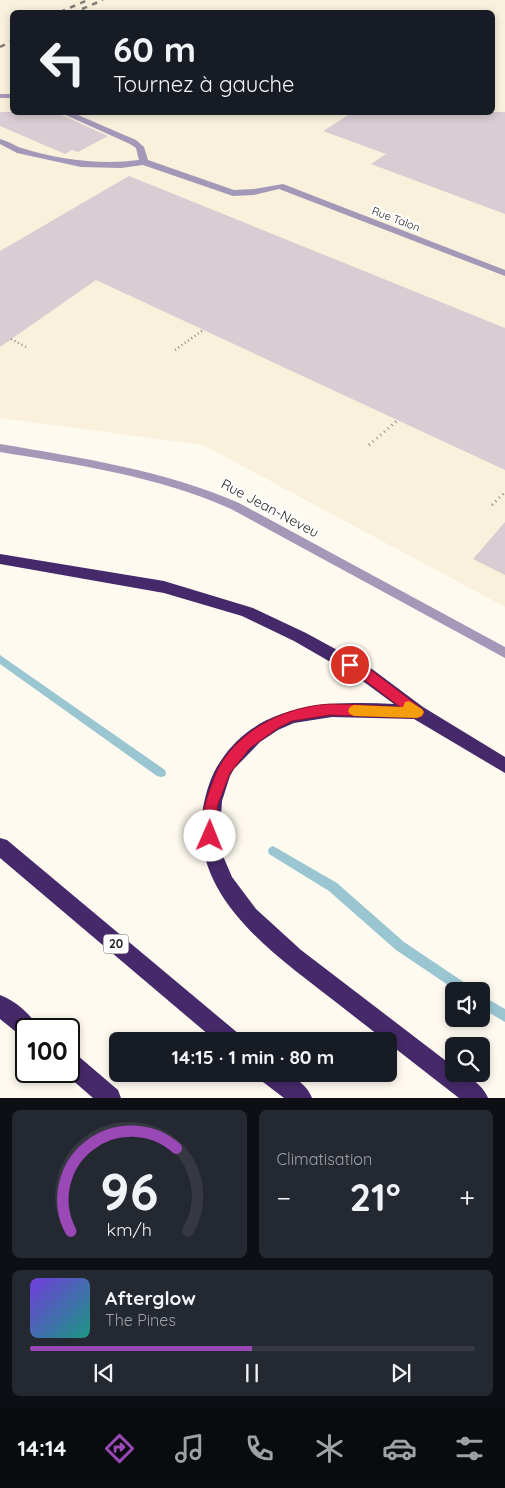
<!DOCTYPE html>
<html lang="fr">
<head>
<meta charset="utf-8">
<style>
	:root { --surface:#171b24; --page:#242831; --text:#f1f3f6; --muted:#9ea1a6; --line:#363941; --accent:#9b48b7 }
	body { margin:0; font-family:Quicksand,sans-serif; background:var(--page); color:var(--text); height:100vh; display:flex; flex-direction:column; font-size:19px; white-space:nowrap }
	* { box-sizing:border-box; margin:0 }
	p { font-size:16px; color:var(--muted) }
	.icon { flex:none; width:28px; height:28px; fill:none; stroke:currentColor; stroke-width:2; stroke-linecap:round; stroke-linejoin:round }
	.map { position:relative; height:1098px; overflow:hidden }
	.details { display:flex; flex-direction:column; gap:12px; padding:12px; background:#0d0f14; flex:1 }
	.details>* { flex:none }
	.guide { position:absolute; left:10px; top:10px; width:485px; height:105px; border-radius:8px; box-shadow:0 2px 8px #0003; background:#171b24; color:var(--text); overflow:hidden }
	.buttons { position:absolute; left:445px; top:982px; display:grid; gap:10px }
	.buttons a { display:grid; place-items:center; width:45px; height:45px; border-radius:8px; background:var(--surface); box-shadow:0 2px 8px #0003; font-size:25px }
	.speed { position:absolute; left:15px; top:1018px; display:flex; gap:10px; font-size:25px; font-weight:700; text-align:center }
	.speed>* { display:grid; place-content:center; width:65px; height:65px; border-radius:50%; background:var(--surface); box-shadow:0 2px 8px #0003; line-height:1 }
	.speed .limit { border:2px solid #111; border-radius:8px; background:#fff; color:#111 }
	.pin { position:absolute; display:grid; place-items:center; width:42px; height:42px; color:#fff; margin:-21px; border:2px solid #fff; border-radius:50%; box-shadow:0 1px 5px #0007 }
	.me { position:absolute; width:55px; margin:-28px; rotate:1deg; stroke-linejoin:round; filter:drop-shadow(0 0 4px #0008) }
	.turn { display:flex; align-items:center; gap:18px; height:105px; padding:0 20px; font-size:22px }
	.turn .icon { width:65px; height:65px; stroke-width:2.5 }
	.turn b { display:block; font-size:35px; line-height:42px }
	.big { font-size:38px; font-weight:700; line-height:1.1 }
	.details .card { flex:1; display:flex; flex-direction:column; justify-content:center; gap:8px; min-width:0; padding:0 18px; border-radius:8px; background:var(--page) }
	.details .dial { align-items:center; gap:0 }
	.dial svg { height:130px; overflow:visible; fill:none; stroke:var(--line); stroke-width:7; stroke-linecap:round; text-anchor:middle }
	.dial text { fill:var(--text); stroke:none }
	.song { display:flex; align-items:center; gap:15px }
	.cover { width:60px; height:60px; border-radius:8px; background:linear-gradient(135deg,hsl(260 70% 55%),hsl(170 70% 35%)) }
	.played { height:5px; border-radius:2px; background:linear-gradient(90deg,var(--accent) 50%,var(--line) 50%) }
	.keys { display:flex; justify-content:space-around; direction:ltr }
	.heat { display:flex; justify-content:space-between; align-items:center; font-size:28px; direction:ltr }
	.details .tiles { flex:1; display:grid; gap:12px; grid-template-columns:1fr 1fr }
	.card:last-child { grid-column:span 2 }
	.trip { position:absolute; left:109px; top:1032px; width:288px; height:50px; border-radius:8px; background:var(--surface); box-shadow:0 2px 8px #0003; font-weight:700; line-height:50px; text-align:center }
	.tabs { display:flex; height:80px; justify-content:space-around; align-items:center; background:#090b0e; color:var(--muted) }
	.tabs .icon { width:35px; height:35px }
	.tabs .on { color:var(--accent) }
	.tabs b { font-size:22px; color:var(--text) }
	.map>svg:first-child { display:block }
	.built { fill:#f9f1dc; fill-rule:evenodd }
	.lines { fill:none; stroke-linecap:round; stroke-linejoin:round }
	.stream { fill:#9ac6d2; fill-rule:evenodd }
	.building { fill:#d9ccd3 }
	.path-far1 { stroke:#8f8c85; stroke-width:2.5; stroke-dasharray:1 3; stroke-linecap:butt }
	.path { stroke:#8f8c85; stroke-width:3; stroke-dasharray:1 4; stroke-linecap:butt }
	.minor { fill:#a498b9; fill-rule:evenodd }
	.highway { fill:#46296a; fill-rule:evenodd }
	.rail { stroke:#817e77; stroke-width:2.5; stroke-dasharray:5.5 5.5; stroke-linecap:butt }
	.route { fill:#e11d48; stroke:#92132f }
	.slow { fill:#f59e0b }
	.labels { text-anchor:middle; stroke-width:4.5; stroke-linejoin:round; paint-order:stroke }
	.far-street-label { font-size:11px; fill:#211f1b; stroke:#fff }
	.shield { fill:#fff; stroke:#64625f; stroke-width:1 }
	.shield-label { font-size:12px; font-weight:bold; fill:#211f1b }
	.street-label { font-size:14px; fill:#211f1b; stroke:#fff }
</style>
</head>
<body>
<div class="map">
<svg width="505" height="1098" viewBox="0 0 505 1098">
	<rect width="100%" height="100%" fill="#fefaf0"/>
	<!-- built -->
	<path class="built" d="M0,0h505v607l-302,-162 -203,-27zM12,12h480v100h-480z"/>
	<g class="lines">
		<!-- stream -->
		<g class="stream">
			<path d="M0,655l165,115 1,3 -1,3 -4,1 -4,-1 -157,-112z"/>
			<path d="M273,846l64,37 67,59 67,45 2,4h-16l-61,-41 -67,-59 -60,-37 -1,-3 1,-3z"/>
			<path d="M481,995l24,14v13l-24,-14z"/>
		</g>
	</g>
	<!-- building -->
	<g class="building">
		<path d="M0,112h55l53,24 -30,16 -6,-2 -7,4 -65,-28z"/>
		<path d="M353,112h152v102l-134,-50 15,-10 -63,-23z"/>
		<path d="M129,176l376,152v142l-409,-190 -96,67v-96z"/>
		<path d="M505,522v53l-32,-16z"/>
	</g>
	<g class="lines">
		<!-- path-far1 -->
		<g class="path-far1">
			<path d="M11,339l15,8"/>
			<path d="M175,350l28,-20"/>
		</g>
		<!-- path -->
		<g class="path">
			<path d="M369,445l29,-25"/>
			<path d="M492,505l13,-13"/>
		</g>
		<!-- minor -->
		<g class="minor">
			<rect x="0" y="94" width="12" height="4"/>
			<path d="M59,112h12l65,28 8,7 4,13 86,30 20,-1 29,-5 222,86v6l-226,-87 -25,6 -21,1 -90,-31 -22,3 -40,-1 -64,-14 -17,-9v-5c9,2 16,8 25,10 37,11 76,16 114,11l-3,-12 -6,-4z"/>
			<path d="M0,444c82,14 163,26 239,59l266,144v11l-274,-149c-74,-33 -152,-44 -231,-57z"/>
		</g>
		<!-- highway -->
		<g class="highway">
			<path d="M0,554l164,27 89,27 53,25 66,36 51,38 82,50v16l-91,-54 -82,-2 -38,6 -16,7 -18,12 -26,27 -4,7 -8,25 -2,28 3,27 9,21 24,32 45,41 153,117v7c14,0 29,11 34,24h-29c-41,-32 -81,-63 -122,-95 -61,-48 -149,-105 -134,-195 3,-16 8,-33 17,-46 38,-60 111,-61 174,-58l-34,-25 -66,-38 -52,-25 -78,-23 -164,-29z"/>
			<path d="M0,838l7,2 232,194 3,7h-26l-216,-183z"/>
			<path d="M0,995c14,5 33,20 38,34h-12v10l-5,-3 -21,-17z"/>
			<path d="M69,1052l8,3 41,35 3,8h-28l-31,-27h7z"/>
			<path d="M260,1074c22,-1 42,1 52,24h-28l-21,-16z"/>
		</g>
		<!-- rail -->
		<g class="rail">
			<path d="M82,9l21,-9"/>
			<path d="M60,12l28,-12"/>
			<path d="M0,47l12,-6"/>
		</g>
	</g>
	<!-- route -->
	<path class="route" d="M350,660l21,10 51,39 2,3 -2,4 -5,2 -87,-3 -38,6 -14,7 -28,20 -20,25 -12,31 -2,17 1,15 -2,5 -5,1 -5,-1c-7,-17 0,-37 5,-52 3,-7 5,-15 9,-22 22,-39 68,-61 112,-63 23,0 46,2 69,3l-38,-29 -16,-10 -2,-3 2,-4z"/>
	<!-- slow -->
	<path class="slow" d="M409,701l13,8 2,3 -2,4 -5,2 -63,-2 -4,-2 -2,-3 2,-4 4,-2 49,2 2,-5z"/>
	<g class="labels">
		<!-- far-street labels -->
		<g class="far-street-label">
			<text transform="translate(396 219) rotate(21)" y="4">Rue Talon</text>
		</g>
		<!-- shield labels -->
		<rect class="shield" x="103.5" y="934.5" width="25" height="19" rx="4"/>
		<g class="shield-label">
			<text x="116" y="948">20</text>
		</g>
		<!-- street labels -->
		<g class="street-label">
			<text transform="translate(270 508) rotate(28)" y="5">Rue Jean-Neveu</text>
		</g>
	</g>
</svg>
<div class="buttons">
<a><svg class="icon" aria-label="sound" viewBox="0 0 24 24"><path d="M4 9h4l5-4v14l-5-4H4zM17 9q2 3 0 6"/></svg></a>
<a><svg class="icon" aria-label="search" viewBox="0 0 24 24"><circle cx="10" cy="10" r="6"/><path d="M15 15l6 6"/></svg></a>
</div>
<div class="speed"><div class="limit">100</div></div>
<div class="pin" style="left:350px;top:665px;background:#d93025"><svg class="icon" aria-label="arrive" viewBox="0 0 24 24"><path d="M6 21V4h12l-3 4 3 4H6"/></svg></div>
<svg class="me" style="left:210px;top:836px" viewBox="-20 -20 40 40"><circle r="19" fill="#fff"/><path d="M0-13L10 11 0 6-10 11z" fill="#e11d48"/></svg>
<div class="trip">14:15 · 1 min · 80 m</div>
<div class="guide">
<div class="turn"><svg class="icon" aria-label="left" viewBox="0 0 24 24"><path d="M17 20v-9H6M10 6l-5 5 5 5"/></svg><div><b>60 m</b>Tournez à gauche</div></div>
</div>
</div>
<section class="details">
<div class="tiles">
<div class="card dial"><svg viewBox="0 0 100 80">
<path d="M14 69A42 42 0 1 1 86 69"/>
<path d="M14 69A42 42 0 0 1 79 18" stroke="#9b48b7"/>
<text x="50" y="56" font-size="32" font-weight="700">96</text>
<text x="50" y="72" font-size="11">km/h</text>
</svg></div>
<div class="card"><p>Climatisation</p>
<div class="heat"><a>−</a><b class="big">21°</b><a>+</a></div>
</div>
<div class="card">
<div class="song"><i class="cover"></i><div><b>Afterglow</b><p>The Pines</p></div></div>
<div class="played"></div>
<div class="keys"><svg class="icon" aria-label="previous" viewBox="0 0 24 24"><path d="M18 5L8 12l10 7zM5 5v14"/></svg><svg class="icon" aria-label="pause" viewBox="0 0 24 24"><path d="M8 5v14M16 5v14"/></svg><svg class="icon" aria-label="next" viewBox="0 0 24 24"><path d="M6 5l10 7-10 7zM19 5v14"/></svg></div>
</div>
</div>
</section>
<nav class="tabs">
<b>14:14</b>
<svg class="icon on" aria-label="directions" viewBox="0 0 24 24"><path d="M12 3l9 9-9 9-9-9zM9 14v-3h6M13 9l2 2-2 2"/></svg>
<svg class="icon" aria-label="music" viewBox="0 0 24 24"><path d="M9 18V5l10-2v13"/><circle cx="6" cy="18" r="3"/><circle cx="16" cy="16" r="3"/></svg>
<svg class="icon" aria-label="phone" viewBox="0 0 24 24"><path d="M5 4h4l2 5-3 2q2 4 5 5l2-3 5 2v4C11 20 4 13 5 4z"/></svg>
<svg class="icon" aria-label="climate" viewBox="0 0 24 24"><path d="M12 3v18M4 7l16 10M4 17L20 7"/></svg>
<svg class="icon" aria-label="car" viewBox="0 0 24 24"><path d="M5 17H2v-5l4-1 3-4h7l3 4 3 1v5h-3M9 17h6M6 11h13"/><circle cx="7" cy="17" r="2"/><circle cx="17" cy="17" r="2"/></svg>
<svg class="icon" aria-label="filters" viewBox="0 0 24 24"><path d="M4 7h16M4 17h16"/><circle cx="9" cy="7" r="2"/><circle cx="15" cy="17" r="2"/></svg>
</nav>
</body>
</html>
